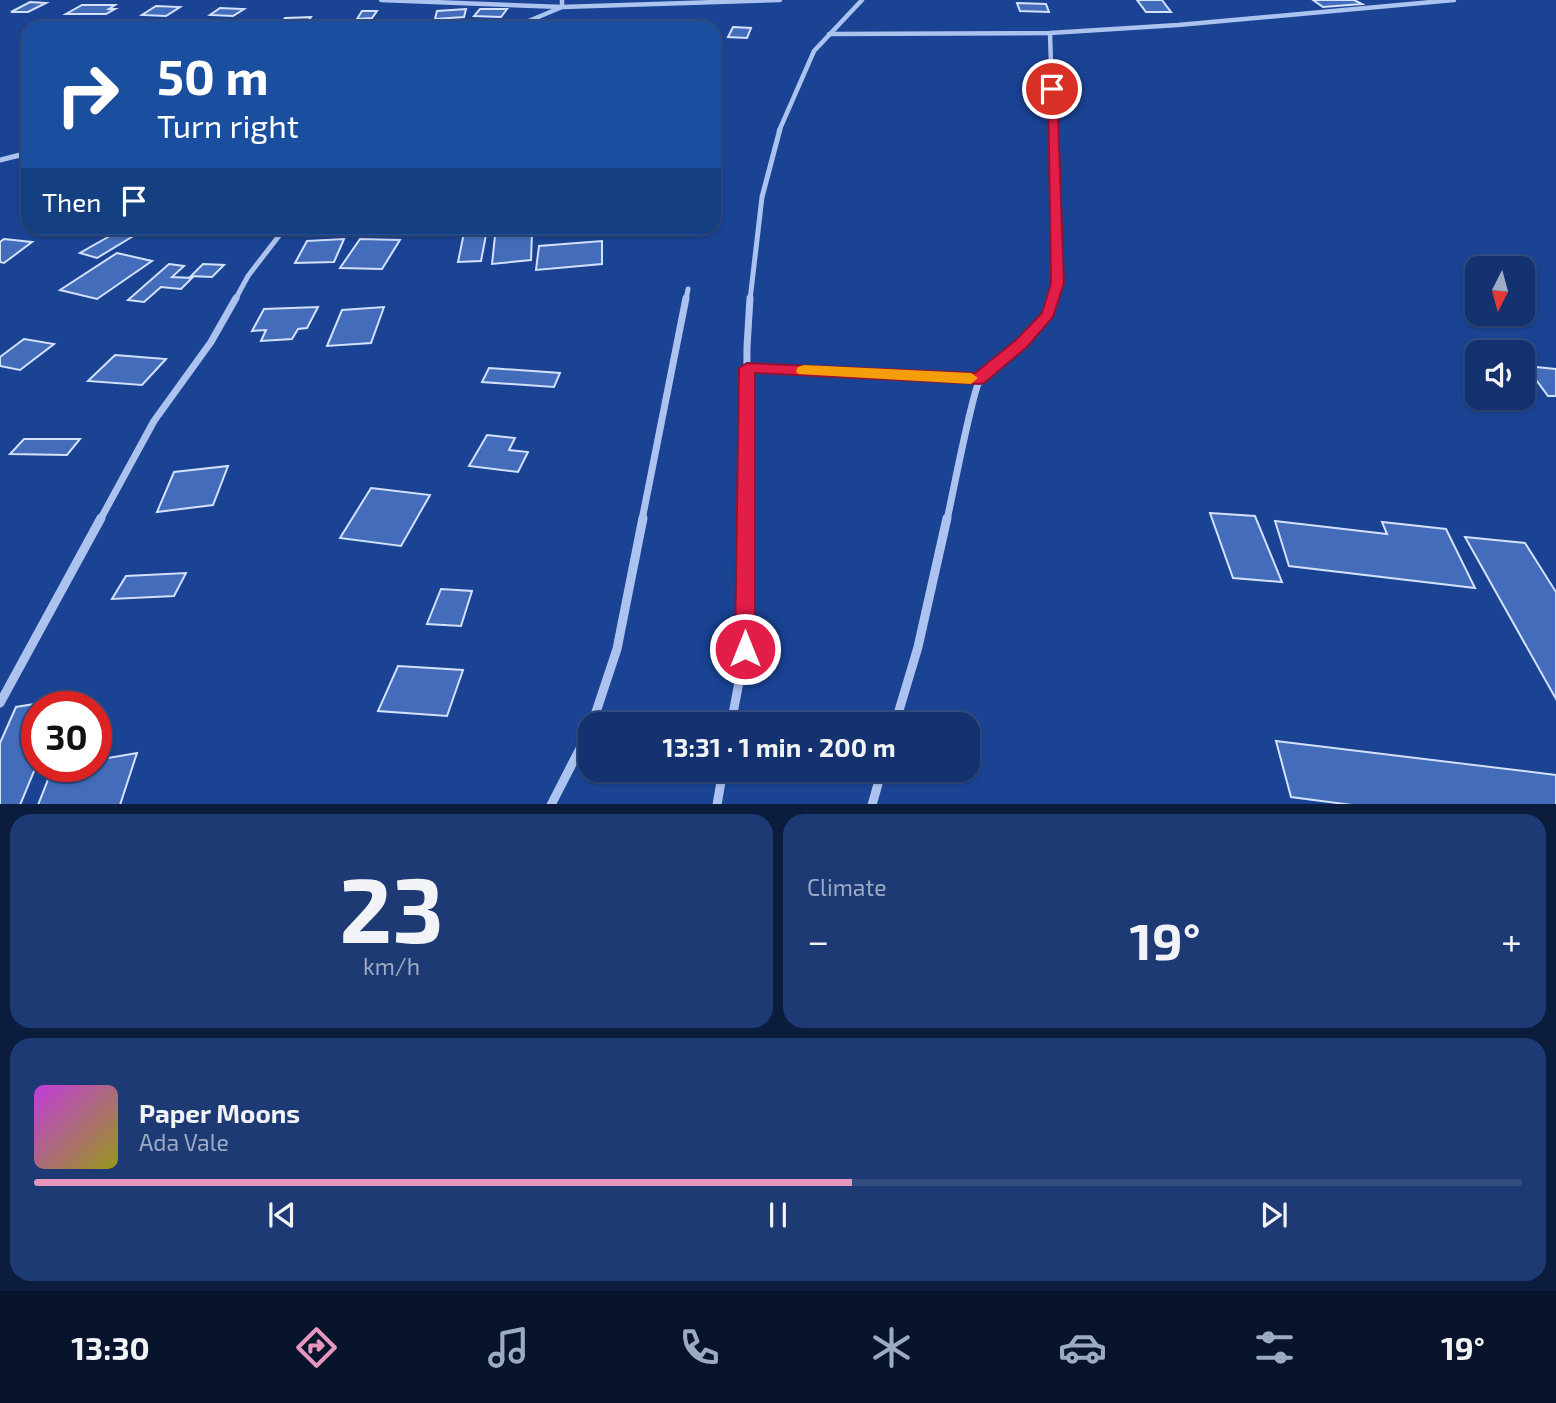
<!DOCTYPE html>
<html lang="en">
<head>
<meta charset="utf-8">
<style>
	:root { --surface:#14326f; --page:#1d3a74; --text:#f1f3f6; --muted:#9daac3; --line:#334d82; --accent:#e797bd }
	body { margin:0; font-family:"Exo 2",sans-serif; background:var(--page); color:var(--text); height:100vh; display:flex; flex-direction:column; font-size:26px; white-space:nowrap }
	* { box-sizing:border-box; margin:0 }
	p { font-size:23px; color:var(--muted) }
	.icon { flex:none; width:38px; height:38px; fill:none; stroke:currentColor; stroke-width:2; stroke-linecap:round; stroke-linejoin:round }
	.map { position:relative; height:804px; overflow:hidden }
	.drawer { display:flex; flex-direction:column; gap:10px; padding:10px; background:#0b1c3d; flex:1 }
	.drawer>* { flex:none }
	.top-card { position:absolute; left:21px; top:21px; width:700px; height:214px; border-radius:21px; box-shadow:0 2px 5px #0004,0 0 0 2px var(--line); background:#1a4fa0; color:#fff; overflow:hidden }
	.needle { width:46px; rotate:186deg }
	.tools { position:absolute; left:1465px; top:256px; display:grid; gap:14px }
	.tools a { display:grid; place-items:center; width:70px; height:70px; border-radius:14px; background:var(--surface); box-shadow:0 2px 5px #0004,0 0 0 2px var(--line); font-size:35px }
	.speed { position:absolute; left:21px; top:691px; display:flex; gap:14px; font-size:35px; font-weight:700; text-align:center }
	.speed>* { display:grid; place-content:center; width:91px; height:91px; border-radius:50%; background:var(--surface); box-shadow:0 2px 5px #0004,0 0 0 2px var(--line); line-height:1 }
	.speed .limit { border:10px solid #d22; background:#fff; color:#111 }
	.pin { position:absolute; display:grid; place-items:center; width:60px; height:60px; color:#fff; margin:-30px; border:4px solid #fff; border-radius:50%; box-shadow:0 2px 7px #0007 }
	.me { position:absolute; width:77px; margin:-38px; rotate:0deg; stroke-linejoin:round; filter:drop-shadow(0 0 5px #0008) }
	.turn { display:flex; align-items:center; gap:24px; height:147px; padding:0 21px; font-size:32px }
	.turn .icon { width:91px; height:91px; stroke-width:2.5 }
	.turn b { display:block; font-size:49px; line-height:60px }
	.then { display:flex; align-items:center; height:66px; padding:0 21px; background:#0003; gap:14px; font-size:26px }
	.big { font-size:52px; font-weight:700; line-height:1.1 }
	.drawer .card { flex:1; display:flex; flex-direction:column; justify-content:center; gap:10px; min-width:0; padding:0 24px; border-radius:21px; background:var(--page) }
	.drawer .dial { align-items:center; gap:0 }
	.dial b { font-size:91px; line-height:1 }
	.song { display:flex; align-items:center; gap:21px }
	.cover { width:84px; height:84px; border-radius:10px; background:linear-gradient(135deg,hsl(290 70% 55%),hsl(60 70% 35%)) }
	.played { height:7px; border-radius:4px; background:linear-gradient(90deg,var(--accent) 55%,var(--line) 55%) }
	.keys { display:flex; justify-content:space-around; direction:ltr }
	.heat { display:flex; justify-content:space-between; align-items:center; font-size:38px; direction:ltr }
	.drawer .tiles { flex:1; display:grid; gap:10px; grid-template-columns:1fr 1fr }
	.card:last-child { grid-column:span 2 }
	.trip { position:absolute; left:578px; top:712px; width:402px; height:70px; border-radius:21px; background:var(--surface); box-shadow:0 2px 5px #0004,0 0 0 2px var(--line); font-weight:700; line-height:70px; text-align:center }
	.menu { display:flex; height:112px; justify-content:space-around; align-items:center; background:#08142c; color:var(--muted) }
	.menu .icon { width:49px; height:49px }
	.menu .selected { color:var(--accent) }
	.menu b { font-size:32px; color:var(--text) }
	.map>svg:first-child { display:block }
	.building { fill:#436cbb; stroke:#d3e1fb; stroke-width:2 }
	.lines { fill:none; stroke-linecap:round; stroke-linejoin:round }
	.street-far3 { stroke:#acc3f0; stroke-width:4.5 }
	.street-far2 { stroke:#acc3f0; stroke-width:5 }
	.street-far1 { stroke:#acc3f0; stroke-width:7 }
	.street { stroke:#acc3f0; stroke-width:9 }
	.route { fill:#e11d48; stroke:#92132f; stroke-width:2 }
	.slow { fill:#f59e0b }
</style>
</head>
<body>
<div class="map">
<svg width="1556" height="805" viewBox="0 0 1556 805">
	<rect width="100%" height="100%" fill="#1a4394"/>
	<!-- building -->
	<g class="building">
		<path d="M1137,0h25l9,12h-25z"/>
		<path d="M1313,0h41l8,4 -39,3z"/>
		<path d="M30,2l16,1 -18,9h-17z"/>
		<path d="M1017,3l29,1 3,8 -29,-1z"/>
		<path d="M82,5h33l-6,4h6l-9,5h-40z"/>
		<path d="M156,6l24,1 -14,9 -24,-1z"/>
		<path d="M220,8l24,1 -11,7 -23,-1z"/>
		<path d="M466,9l-2,8 -29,2 2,-8z"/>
		<path d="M480,9h27l-6,8 -27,-1z"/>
		<path d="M362,11h15l-5,7 -15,1z"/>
		<path d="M311,17l-6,9 -27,1 7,-9z"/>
		<path d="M733,27l18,1 -4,10 -19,-1z"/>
		<path d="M124,228l16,4 -43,26 -17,-5z"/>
		<path d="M465,228h27l-1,7h-5l-5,26 -23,1z"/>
		<path d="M532,233l-1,27 -39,4 3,-28z"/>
		<path d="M4,239l28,3 -28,21 -4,-1v-20z"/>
		<path d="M344,239l-10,23 -39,1 12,-22z"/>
		<path d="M360,239l40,1 -18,29 -42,-1z"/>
		<path d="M602,241v23l-66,6 3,-24z"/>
		<path d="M117,253l35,8 -55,38 -37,-9z"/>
		<path d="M169,264l15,2 -12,11 20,1 -11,11 -20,-2 -17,15 -16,-2z"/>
		<path d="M203,264l21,1 -12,12 -21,-1z"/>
		<path d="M318,307l-11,21 -9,1 -6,10 -31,2 5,-11 -14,1 12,-22z"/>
		<path d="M384,307l-13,36 -44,3 15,-36z"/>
		<path d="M24,339l30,5 -34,26 -20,-4v-9z"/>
		<path d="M115,355l51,4 -24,26 -54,-4z"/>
		<path d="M1526,366l30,3v27h-8z"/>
		<path d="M489,368l71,5 -6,14 -72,-5z"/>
		<path d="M487,435l28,3 -6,12 19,2 -10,20 -49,-6z"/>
		<path d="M24,439h56l-13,16 -57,-1z"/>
		<path d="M228,466l-15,39 -56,7 17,-40z"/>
		<path d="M371,488l59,7 -29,51 -61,-8z"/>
		<path d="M1210,513l45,3 27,66 -49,-4z"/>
		<path d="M1275,521l112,13 -5,-12 64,7 29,59 -186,-22z"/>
		<path d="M1465,537l60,6 31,49v107z"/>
		<path d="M186,573l-12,23 -62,3 14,-23z"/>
		<path d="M441,589l31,2 -11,35 -34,-2z"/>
		<path d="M398,666l65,4 -16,46 -69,-5z"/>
		<path d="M71,698l-4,9h-30v57l-17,41h-20v-62l16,-36z"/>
		<path d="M1276,741l280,34v30h-204l-61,-8z"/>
		<path d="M137,753l-17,52h-82l15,-38 43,-1v-6z"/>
	</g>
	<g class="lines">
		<!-- street-far3 -->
		<g class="street-far3">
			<path d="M381,0l181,7 218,-7"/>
			<path d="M512,28l50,-21v-7"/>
			<path d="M1050,33l3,98"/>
			<path d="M829,34l221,-1 128,-8 276,-25"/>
			<path d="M779,131l35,-80 48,-51"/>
		</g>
		<!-- street-far2 -->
		<g class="street-far2">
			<path d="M0,160l28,-7"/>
			<path d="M235,300l13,-24 37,-48"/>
			<path d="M686,300l2,-11"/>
			<path d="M750,300l12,-103 18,-68"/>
			<path d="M1052,300l5,-17 -4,-154"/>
		</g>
		<!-- street-far1 -->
		<g class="street-far1">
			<path d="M747,368l232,11"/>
			<path d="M100,520l54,-99 57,-79 25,-44"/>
			<path d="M642,520l44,-222"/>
			<path d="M746,520l1,-173 3,-49"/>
			<path d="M947,520c5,-22 26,-133 34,-143 23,-28 61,-42 72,-79"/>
		</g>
		<!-- street -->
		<g class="street">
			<path d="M0,703l101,-185"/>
			<path d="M592,724l25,-75 26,-131"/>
			<path d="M731,724l13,-68 2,-138"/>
			<path d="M895,724l23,-77 29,-129"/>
			<path d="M551,805l39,-76"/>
			<path d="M717,805l6,-35"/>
			<path d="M872,805l10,-35"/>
		</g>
	</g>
	<!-- route -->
	<path class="route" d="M1048,86l9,3 7,194 -11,34 -26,30 -43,36 -5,1 -224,-11v276l-3,6 -7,3 -7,-3 -3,-6 4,-281 8,-5 228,10 41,-33 26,-27 9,-30z"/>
	<!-- slow -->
	<path class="slow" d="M804,365l167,8 7,5 -7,6 -173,-10 -2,-3 2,-4z"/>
</svg>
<div class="tools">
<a><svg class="needle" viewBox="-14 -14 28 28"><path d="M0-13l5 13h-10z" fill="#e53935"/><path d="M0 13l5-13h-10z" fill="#9daac3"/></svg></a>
<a><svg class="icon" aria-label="sound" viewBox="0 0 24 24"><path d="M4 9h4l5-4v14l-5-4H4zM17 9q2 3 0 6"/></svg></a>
</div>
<div class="speed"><div class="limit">30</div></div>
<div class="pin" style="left:1052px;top:89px;background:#d93025"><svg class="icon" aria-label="arrive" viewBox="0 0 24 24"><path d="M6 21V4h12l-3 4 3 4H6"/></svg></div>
<svg class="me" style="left:745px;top:649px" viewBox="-20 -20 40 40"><circle r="17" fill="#e11d48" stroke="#fff" stroke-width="3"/><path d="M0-11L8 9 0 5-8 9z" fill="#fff"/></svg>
<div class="trip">13:31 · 1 min · 200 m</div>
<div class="top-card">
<div class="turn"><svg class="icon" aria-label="right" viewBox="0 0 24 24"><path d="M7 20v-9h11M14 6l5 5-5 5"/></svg><div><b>50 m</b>Turn right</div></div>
<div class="then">Then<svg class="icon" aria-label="arrive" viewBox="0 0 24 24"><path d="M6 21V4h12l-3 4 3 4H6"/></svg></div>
</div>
</div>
<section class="drawer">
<div class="tiles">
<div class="card dial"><b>23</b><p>km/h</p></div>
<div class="card"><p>Climate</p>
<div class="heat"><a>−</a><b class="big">19°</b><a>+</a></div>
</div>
<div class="card">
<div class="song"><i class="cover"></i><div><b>Paper Moons</b><p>Ada Vale</p></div></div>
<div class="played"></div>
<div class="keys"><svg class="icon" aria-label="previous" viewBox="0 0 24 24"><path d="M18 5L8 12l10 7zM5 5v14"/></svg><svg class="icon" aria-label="pause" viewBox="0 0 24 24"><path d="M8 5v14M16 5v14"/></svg><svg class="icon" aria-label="next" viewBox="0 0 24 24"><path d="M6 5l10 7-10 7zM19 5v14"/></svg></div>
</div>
</div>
</section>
<nav class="menu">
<b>13:30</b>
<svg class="icon selected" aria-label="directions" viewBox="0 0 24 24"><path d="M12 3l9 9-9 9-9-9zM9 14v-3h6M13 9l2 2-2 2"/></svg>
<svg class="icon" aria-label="music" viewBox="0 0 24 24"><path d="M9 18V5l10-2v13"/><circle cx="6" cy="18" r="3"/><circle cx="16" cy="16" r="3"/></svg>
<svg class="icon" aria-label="phone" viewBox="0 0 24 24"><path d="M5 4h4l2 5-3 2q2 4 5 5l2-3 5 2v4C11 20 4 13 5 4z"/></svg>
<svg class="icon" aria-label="climate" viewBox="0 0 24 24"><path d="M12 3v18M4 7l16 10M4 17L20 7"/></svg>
<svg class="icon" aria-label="car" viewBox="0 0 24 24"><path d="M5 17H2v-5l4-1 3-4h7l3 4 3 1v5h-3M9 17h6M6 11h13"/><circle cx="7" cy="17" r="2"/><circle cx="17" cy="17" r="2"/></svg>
<svg class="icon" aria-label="filters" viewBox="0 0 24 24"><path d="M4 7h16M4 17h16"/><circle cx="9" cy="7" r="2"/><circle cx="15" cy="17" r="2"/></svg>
<b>19°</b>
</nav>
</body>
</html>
